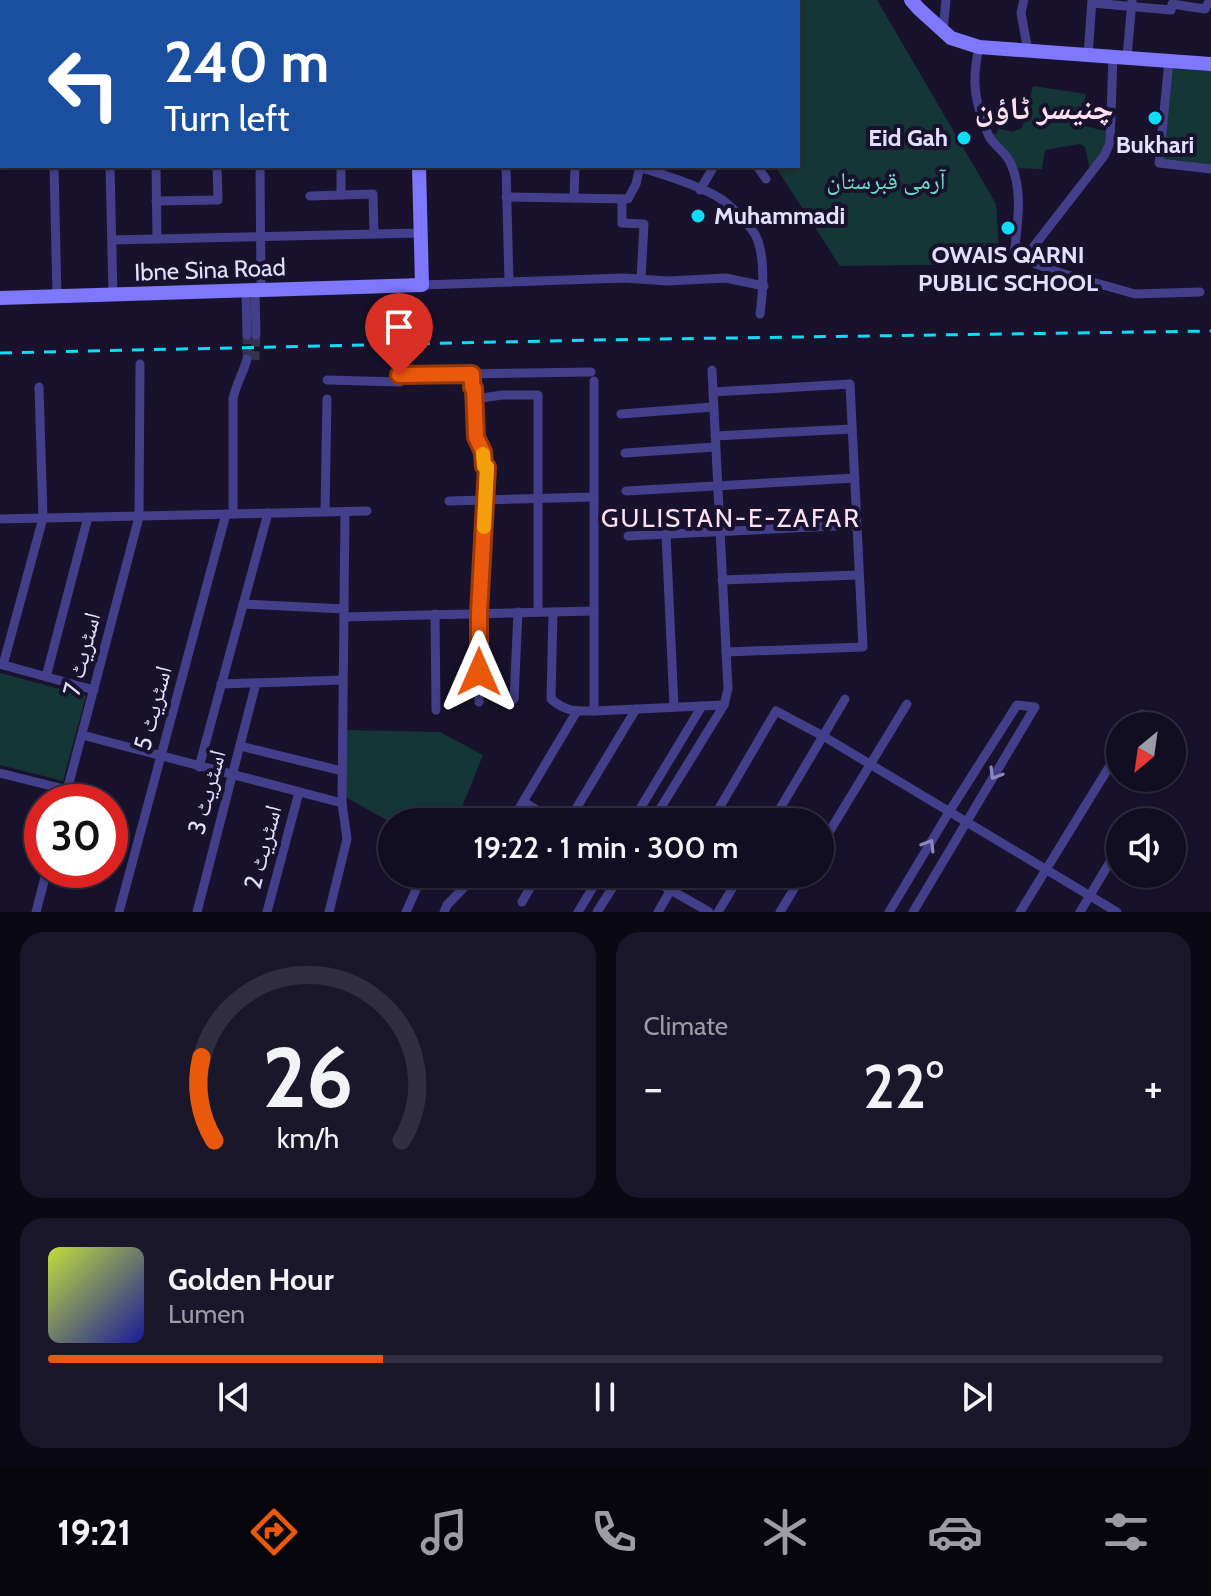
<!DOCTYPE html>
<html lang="en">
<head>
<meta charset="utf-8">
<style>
	:root { --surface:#120e21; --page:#1b172a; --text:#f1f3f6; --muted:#9c9ca5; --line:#312e3f; --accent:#ea580c }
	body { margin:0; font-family:Cabin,"Noto Naskh Arabic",sans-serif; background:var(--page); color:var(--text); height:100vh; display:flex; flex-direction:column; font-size:30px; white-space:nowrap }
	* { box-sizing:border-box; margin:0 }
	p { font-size:26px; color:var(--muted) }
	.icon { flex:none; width:44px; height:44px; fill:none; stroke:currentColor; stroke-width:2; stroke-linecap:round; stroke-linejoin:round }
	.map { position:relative; height:912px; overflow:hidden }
	.panel { display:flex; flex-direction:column; gap:20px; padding:20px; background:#0a0812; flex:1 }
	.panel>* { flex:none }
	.top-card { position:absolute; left:0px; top:0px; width:800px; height:168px; box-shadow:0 2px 6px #0004,0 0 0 2px var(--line); background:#1a4fa0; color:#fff; overflow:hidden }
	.needle { width:52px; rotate:209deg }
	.controls { position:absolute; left:1106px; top:712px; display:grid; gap:16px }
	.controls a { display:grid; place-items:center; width:80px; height:80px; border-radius:50%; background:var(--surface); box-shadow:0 2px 6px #0004,0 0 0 2px var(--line); font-size:40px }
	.speed { position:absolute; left:24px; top:784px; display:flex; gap:16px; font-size:40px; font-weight:700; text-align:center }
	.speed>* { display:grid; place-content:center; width:104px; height:104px; border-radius:50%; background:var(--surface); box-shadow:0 2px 6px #0004,0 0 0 2px var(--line); line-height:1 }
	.speed .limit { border:12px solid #d22; background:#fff; color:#111 }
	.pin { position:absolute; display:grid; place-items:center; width:68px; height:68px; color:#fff; margin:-82px -34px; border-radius:50% 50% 50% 0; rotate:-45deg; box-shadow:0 0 8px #0007 }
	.pin .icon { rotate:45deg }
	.me { position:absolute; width:88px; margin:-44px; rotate:0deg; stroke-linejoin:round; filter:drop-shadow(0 0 6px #0008) }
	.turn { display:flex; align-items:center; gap:28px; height:168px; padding:0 32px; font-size:36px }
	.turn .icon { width:104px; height:104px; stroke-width:2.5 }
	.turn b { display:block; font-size:56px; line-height:68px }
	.big { font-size:60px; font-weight:600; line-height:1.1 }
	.panel .tile { flex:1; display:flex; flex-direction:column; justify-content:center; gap:12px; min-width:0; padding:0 28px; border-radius:24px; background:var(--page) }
	.panel .dial { align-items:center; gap:0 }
	.dial svg { height:208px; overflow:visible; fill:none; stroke:var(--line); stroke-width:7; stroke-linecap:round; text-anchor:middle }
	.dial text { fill:var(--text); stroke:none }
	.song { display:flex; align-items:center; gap:24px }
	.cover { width:96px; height:96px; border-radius:12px; background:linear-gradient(135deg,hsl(70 70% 55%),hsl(240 70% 35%)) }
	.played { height:8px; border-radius:4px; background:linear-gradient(90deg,var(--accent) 30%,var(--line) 30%) }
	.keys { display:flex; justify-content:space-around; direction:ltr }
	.heat { display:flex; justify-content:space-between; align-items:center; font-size:44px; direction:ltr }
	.panel .tiles { flex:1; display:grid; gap:20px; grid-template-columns:1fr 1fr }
	.tile:last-child { grid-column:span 2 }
	.trip { position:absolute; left:378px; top:808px; width:456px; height:80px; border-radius:40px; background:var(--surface); box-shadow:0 2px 6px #0004,0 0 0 2px var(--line); font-weight:600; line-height:80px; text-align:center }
	.menu { display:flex; height:128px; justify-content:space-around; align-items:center; background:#07060d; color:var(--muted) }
	.menu .icon { width:56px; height:56px }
	.menu .on { color:var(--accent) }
	.menu b { font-size:36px; color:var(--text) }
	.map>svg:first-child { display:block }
	.green { fill:#153636 }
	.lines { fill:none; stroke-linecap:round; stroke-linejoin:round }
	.street-tunnel { stroke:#36314c; stroke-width:9; stroke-dasharray:9 4.5; stroke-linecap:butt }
	.street { stroke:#443f8a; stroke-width:9 }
	.secondary { stroke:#7f78fc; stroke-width:14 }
	.rail { stroke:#10dcf9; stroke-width:3; stroke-dasharray:12 10; stroke-linecap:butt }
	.oneway { stroke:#8c87be }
	.route-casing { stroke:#983908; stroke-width:20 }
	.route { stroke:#ea580c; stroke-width:14 }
	.slow { stroke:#f59e0b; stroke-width:14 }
	.poi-dot { fill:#10dcf9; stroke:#18122c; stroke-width:3 }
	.labels { text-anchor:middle; stroke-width:8; stroke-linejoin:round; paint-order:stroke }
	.poi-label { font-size:24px; font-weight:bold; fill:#e3dffe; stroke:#18122c }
	.park-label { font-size:24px; fill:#6adfc4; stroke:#18122c }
	.street-label { font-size:24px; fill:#e3dffe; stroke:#18122c }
	.neighbourhood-label { font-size:26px; letter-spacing:2px; fill:#fee1f3; stroke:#18122c }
	.district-label { font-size:32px; font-weight:bold; fill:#fee1f3; stroke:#18122c }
</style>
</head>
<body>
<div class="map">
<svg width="1211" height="912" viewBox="0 0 1211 912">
	<rect width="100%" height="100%" fill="#18122c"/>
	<!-- green -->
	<g class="green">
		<path d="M790,0h87l119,204 4,60 -160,2 -65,-100h23v-164h-8z"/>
		<path d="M1169,67l42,4v96l-51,-5z"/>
		<path d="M1033,86l53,8 -6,31 30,7v11l-20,28 -5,-24 -5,-3 -35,6 -3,19 -30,-1 -24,-34h9l1,-6 14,4 10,-4z"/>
		<path d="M0,673l86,23 -23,85 -63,-16z"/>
		<path d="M343,730l97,2 43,23 -27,67 -64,1 -50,-28z"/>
	</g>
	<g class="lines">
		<!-- street-tunnel -->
		<g class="street-tunnel">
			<path d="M247,335v24"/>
			<path d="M255,360l1,-25"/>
		</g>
		<!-- street -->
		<g class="street">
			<path d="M58,0v2"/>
			<path d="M194,0l1,2"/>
			<path d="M332,0v2"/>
			<path d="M647,0v2"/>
			<path d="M682,0l3,2"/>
			<path d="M717,0l3,2"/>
			<path d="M1024,0l-3,13 7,38"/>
			<path d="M105,2v-2"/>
			<path d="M738,2l1,-2"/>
			<path d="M763,2v-2"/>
			<path d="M785,2v-2"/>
			<path d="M1092,3l79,7 1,-6 33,5 5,-9"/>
			<path d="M943,30l3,-30"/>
			<path d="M979,47c-6,27 -6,48 4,74 2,5 4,12 7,17 6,9 16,15 20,24 14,29 7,63 4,94l47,17 74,21 65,-2"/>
			<path d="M1088,55l4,-55"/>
			<path d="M1127,57l5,-56"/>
			<path d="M1169,61l-10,102 52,6"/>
			<path d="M54,166l3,131"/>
			<path d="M110,166l3,129"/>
			<path d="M156,166l1,73"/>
			<path d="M260,166l1,124"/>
			<path d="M341,166v29"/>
			<path d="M506,166l3,116"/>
			<path d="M635,166c24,7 66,20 86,33 11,8 33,29 37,42 7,21 5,51 2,73"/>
			<path d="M757,166l9,13"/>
			<path d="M700,190l14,-24"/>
			<path d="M310,196l63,-2 1,40"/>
			<path d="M506,197l122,2 8,-15 4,-18"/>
			<path d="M574,198l1,-32"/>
			<path d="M622,199v24l22,1 -3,55"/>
			<path d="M156,201l62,-1 -1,-34"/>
			<path d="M112,240l308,-7"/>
			<path d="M1024,259l80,-103 6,-13 3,-87"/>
			<path d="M422,285l202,-7 44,3 58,-3 38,8"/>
			<path d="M246,290l1,45"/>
			<path d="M255,290l1,45"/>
			<path d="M472,374v13l2,1 2,49 7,15 1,14 3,1 -8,146v89"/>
			<path d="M327,380l73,2 -1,-7 192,-3"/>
			<path d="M713,392l137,-8 13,263 -137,5"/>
			<path d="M475,399l27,-4h36v217"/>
			<path d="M621,414l92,-7"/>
			<path d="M715,436l137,-7"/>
			<path d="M625,453l90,-6"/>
			<path d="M626,491l229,-13"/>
			<path d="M449,501l145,-4"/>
			<path d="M325,512l2,-113"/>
			<path d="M233,514v-115c3,-15 10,-25 14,-40"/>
			<path d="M0,519l367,-8"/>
			<path d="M666,534l8,173"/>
			<path d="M628,536l229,-11"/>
			<path d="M722,580l137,-5"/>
			<path d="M243,604l101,5"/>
			<path d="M553,612l-2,87c15,13 24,12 43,12l130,-6"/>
			<path d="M435,614l1,96"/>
			<path d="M344,617l250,-6"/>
			<path d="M0,664l94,26"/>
			<path d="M3,665l40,-147 -4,-131"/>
			<path d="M46,677l42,-160"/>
			<path d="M221,684l122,-4"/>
			<path d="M514,699l4,-87"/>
			<path d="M594,711v-330"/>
			<path d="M1134,726l8,-12"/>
			<path d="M82,735l260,68"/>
			<path d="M240,746l102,25"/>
			<path d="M199,767l69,-254"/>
			<path d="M0,773l68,17"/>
			<path d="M64,802l75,-285 1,-153"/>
			<path d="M524,802l32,20"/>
			<path d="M511,822l66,-111"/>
			<path d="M568,822l68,-113"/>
			<path d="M632,822l70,-116"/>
			<path d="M652,822l72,-117 4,-16 -16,-319"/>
			<path d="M711,822l65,-111 47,25 294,176"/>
			<path d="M772,822l73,-123"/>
			<path d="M1134,822l4,-6"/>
			<path d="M820,847l87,-143"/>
			<path d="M643,874l66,38"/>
			<path d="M522,902l16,-28"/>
			<path d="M36,912l11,-42"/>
			<path d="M119,912l107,-398"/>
			<path d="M197,912l59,-229"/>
			<path d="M267,912l32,-120"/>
			<path d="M329,912l18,-73 -5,-36 3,-291"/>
			<path d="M406,912l17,-38"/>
			<path d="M444,912l3,-7 30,-31"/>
			<path d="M578,912l23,-38"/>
			<path d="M597,912l24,-38"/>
			<path d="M658,912l22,-38"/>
			<path d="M718,912l23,-38"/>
			<path d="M780,912l23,-38"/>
			<path d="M889,912l60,-100 68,-107 18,2 -122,205"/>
			<path d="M1020,912l100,-163"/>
			<path d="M1080,912l40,-67"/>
		</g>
		<!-- secondary -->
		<g class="secondary">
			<path d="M416,0v2"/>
			<path d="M911,0l8,9 32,29 28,9 232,17"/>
			<path d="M0,47h2"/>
			<path d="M0,298l422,-13 -3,-119"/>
		</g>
		<!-- rail -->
		<path class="rail" d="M0,353l592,-13 619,-9"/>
	</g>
	<!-- one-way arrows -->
	<defs><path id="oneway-chevron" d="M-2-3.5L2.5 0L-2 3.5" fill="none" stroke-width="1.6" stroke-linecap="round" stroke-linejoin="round" transform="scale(2)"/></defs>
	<g class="oneway">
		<use href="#oneway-chevron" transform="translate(995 774) rotate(121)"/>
		<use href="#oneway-chevron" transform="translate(929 845) rotate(-59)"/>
	</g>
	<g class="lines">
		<defs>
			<path id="route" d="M399,375l73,-1v13l2,1 2,49 7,15 1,14 3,1 -8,146v59"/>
		</defs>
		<!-- route casing -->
		<use href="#route" class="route-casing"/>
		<!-- route -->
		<use href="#route" class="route"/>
		<!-- slow -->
		<path class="slow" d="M483,454l1,12 3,1 -3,60"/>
	</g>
	<!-- markers -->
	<g class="poi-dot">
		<circle cx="1155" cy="118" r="8"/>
		<circle cx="964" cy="138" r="8"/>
		<circle cx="698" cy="216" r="8"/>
		<circle cx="1008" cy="228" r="8"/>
	</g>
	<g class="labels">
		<!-- poi labels -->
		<g class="poi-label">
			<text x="948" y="146" text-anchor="end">Eid Gah</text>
			<text x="1155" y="153">Bukhari</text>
			<text x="714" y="224" text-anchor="start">Muhammadi</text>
			<text x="1008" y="263">OWAIS QARNI<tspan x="1008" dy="28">PUBLIC SCHOOL</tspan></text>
		</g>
		<!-- park labels -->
		<g class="park-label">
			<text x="886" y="189">آرمی قبرستان</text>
		</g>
		<!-- street labels -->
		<g class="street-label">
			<text transform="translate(210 270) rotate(-2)" y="8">Ibne Sina Road</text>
			<text transform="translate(82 654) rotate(-75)" y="8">اسٹریٹ 7</text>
			<text transform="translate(153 708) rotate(-75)" y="8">اسٹریٹ 5</text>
			<text transform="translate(207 792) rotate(-75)" y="8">اسٹریٹ 3</text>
			<text transform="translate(263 847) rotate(-75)" y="8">اسٹریٹ 2</text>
		</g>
		<!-- neighbourhood labels -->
		<g class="neighbourhood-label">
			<text x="731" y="527">GULISTAN-E-ZAFAR</text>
		</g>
		<!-- district labels -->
		<g class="district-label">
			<text x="1044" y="119">چنیسر ٹاؤن</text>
		</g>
	</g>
</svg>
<div class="controls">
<a><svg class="needle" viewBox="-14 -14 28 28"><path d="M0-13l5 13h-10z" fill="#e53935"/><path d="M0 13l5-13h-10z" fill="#9c9ca5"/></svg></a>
<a><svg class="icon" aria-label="sound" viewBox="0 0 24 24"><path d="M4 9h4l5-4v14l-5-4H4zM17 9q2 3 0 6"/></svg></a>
</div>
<div class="speed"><div class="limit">30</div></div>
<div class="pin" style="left:399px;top:375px;background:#d93025"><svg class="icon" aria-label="arrive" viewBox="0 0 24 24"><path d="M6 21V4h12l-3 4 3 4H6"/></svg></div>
<svg class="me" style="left:479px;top:672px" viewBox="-20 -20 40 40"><path d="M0-17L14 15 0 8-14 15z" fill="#ea580c" stroke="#fff" stroke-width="4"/></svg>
<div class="trip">19:22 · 1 min · 300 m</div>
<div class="top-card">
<div class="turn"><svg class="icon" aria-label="left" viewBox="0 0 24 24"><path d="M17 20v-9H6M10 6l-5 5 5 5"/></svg><div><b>240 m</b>Turn left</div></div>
</div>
</div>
<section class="panel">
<div class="tiles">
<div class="tile dial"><svg viewBox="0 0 100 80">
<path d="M14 69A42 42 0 1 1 86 69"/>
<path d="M14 69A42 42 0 0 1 9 37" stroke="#ea580c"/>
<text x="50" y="56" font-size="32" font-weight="700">26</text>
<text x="50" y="72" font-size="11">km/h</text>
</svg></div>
<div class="tile"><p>Climate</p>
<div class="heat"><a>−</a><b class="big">22°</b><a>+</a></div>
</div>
<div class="tile">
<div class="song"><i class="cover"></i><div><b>Golden Hour</b><p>Lumen</p></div></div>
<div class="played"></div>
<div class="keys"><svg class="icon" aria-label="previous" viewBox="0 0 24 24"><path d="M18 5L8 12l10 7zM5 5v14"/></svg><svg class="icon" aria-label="pause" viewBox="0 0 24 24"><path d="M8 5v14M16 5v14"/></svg><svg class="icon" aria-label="next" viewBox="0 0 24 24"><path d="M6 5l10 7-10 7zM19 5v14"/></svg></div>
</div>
</div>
</section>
<nav class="menu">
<b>19:21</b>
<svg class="icon on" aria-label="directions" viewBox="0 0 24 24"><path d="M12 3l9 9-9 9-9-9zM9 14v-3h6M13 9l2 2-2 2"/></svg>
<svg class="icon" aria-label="music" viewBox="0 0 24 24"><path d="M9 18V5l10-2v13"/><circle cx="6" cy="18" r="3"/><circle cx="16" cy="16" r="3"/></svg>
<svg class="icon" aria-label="phone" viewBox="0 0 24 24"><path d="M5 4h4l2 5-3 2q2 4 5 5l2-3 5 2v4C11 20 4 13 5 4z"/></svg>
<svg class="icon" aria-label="climate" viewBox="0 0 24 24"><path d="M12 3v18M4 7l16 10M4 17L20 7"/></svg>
<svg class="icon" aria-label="car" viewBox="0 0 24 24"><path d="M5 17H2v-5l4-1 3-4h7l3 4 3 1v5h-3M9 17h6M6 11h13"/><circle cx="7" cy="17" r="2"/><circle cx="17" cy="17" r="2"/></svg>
<svg class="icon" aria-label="filters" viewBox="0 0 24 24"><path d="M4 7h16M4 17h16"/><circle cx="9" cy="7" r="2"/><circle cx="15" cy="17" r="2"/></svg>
</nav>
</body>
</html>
